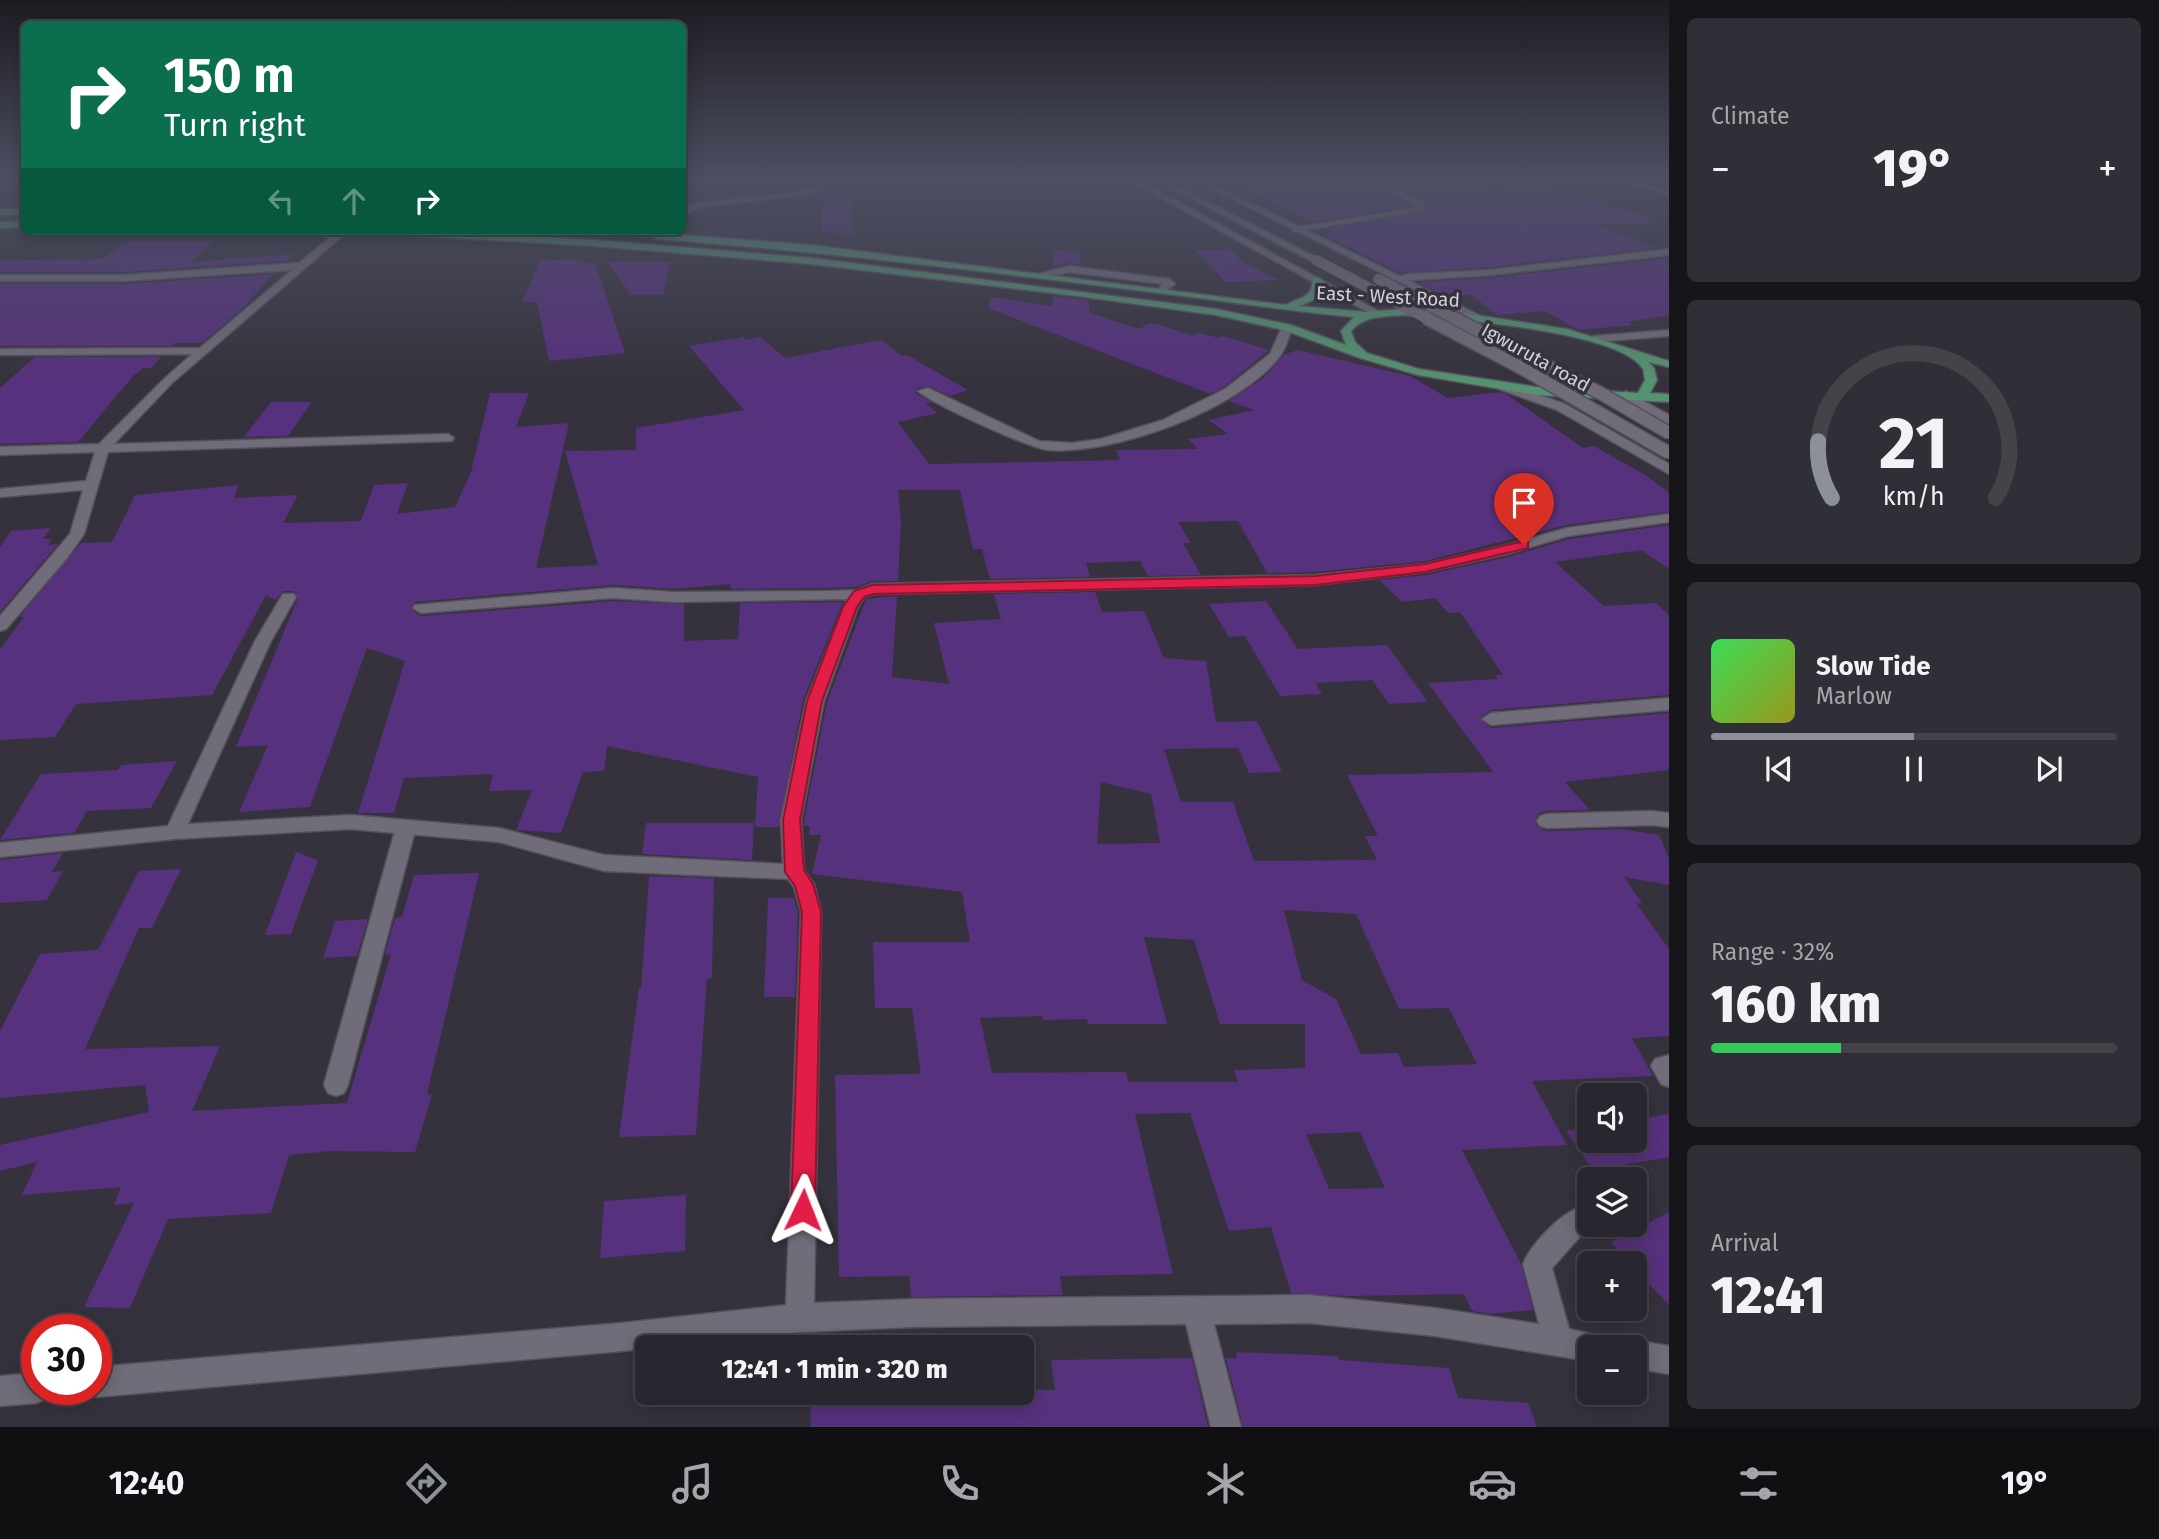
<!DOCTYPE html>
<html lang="en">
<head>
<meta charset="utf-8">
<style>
	:root { --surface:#28262e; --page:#302e36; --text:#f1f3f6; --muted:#a5a5aa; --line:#44434a; --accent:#8c9099 }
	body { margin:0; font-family:"Fira Sans",sans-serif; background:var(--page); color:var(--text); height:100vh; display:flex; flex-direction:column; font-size:26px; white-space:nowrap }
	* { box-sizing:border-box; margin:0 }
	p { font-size:23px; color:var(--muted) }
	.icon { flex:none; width:38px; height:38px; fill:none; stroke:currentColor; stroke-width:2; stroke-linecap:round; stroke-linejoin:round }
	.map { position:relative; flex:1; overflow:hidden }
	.details { display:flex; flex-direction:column; gap:18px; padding:18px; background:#161519; width:490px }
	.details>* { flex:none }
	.guide { position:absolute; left:21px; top:21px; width:665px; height:214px; border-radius:10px; box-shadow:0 4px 18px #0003,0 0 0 2px var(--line); background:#0b6e4f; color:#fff; overflow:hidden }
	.controls { position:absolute; left:1577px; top:1083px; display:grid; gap:14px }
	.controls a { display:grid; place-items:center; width:70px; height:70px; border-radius:10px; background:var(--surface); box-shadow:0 4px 18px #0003,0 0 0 2px var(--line); font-size:35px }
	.speed { position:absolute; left:21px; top:1314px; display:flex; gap:14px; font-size:35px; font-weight:700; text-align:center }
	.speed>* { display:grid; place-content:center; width:91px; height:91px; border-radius:50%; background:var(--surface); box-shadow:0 4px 18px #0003,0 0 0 2px var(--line); line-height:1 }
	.speed .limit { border:10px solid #d22; background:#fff; color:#111 }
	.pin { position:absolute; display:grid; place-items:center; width:60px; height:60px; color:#fff; margin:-72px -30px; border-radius:50% 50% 50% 0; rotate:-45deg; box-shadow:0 0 7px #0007 }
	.pin .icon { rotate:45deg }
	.me { position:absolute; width:77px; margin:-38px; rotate:2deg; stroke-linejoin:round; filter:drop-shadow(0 0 5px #0008) }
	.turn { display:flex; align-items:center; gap:24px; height:147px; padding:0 28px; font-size:32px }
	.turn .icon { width:91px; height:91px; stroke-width:2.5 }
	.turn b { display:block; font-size:49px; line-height:60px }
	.lanes { display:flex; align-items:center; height:66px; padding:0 28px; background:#0003; justify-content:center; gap:35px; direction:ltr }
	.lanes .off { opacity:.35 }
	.big { font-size:52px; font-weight:800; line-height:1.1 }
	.details .tile { flex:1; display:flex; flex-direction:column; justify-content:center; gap:10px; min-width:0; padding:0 24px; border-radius:10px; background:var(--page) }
	.details .dial { align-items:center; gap:0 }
	.dial svg { height:182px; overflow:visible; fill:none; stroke:var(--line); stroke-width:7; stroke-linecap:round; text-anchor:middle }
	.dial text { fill:var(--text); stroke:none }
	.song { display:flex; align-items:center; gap:21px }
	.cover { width:84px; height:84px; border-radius:10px; background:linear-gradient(135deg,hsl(130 70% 55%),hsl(60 70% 35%)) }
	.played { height:7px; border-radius:4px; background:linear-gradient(90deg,var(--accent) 50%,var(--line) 50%) }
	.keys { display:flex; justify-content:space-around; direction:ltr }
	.heat { display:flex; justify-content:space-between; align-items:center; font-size:38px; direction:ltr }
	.charge { height:10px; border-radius:5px; background:linear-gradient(90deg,#34c759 32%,var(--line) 0) }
	.trip { position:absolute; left:635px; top:1335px; width:399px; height:70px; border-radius:10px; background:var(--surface); box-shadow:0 4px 18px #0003,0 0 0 2px var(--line); font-weight:800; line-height:70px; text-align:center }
	.tabs { display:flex; height:112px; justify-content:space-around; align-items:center; background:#100f12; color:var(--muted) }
	.tabs .icon { width:49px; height:49px }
	.tabs .current { color:var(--accent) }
	.tabs b { font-size:32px; color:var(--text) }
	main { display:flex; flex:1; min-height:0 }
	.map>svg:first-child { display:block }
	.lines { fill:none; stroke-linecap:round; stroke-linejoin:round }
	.stream { stroke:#916cbe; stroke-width:5 }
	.building { fill:#56317d; fill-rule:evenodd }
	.lane-casing { stroke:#54515a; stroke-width:3 }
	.street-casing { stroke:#54515a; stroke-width:3 }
	.secondary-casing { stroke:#54515a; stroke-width:3 }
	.primary-casing { stroke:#54515a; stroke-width:3 }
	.lane { fill:#716c79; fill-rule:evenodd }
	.street { fill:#716c79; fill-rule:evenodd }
	.secondary { fill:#716c79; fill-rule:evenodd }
	.primary { fill:#559270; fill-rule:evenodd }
	.secondary-bridge-far1-casing { stroke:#54515a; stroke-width:11; stroke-linecap:butt }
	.secondary-bridge-casing { stroke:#54515a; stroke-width:15; stroke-linecap:butt }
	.secondary-bridge-far1 { stroke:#716c79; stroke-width:10 }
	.secondary-bridge { stroke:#716c79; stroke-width:12 }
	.route { fill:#e11d48; stroke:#92132f; stroke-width:2 }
	.labels { text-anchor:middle; stroke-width:7; stroke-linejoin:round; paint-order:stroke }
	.far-street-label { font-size:19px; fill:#d3d0d7; stroke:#36323d }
</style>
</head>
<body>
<main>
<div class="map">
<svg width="1669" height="1427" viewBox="0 0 1669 1427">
	<rect width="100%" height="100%" fill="#36323d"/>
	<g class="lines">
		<!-- stream -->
		<path class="stream" d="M1622,180l47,13"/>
	</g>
	<!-- building -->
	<g class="building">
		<path d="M1230,180h130l52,26 -100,16z"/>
		<path d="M1378,180h112l1,8 42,-8 123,40v3l-58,2 59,23 -166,19 -91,6 -76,-39 10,-1 -8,-4 101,-18 -3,-11z"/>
		<path d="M823,196h28l1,38 -31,-2z"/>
		<path d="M125,241h88l-21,21 101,-8 -7,7 -162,11h-124v-12l103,-1z"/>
		<path d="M1232,249l9,12 37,19 -52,2 -31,-32z"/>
		<path d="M1053,250l26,2 2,13 -13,-2 -15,4z"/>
		<path d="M1669,258v57l-41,7 4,3 -53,5 -34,-19 -48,4 -27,-21 -20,4 -32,-16 73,-4z"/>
		<path d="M584,259l-2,4h13l30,90 -76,8 -12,-59h-15l18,-42z"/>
		<path d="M608,262h62l-7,33h-32z"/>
		<path d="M273,274l-29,33 -42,36h-27l-3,3h-172v-62h124z"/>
		<path d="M1053,296l35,4 2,13 49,16 9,-5h8l39,12 1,-4 23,6 4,-2 46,14 -45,37 -14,7 -222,-86 3,-11 62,9z"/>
		<path d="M744,337v3l16,-3 25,21 96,-18 21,16 5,-1 61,35 -18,6 -21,-10 -12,2 -1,5 15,9 -5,2 12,9 -40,9 31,42 191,-4 -4,-10 82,-1 -10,-10 40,-5 -20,-14 46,-10 -25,-9 34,-23 21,-23 13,-5 113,26 38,22 52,-6 6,2 77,54 11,-2 53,30 22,17v19l-103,13 -141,36 -110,11 -48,1 -29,-52 -60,1 13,21h-8l18,32 -53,1 -8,-15 -54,2 4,14 -100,2 -8,-30h-9l-13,-59h-62l3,30 -3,61h-26l-16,6 -26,1 -99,1 -1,-5 -56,5 -61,-4 -198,17 -4,5 1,3 9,6 192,-15 71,3v37l54,-2 2,-36 103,-1 -40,98 -24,127h-24l3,-50 -151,-31 -3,25 -21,1 -22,61 -45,-3 16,-40 -43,1 4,-17 -89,4 -10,35h-36l47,-152 -38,-13 -57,159 -71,5 29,-67 -32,2 62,-149 -5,-7h-10l-7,9 -10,-5 -54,100 -136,9 -21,33 -55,3v-90l24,-33h-5l62,-74 31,-1 23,-47 104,-10 -5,13 64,-3 -15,28 78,-2 13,-36 34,-2 -11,31 58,-7 16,-35 19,-79h39l-13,34 53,-4 -33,145 62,-3 -33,-114 71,-1v-22l108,-18 -55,-64z"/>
		<path d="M35,357h126l-10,11h-8l-10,8 -55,66 -78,2v-56z"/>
		<path d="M271,402h41l-24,34 -44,1z"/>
		<path d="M1669,525v44l-28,-19 -86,12 49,44 52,-3 13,12v80l-178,15 -11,8 11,10 178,-15v57l-104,12 25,28 -44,1 -7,2 -4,7 3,7 8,4 75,-2 38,6 10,24v26l-45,-8 18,26h-6l33,46v87l-37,2 21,38 -121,5 35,64 -105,5 59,114 12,46 -44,4 -17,-3 -8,-17 -117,2 -56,-3 -20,-66 -42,4 -39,-118 -55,1 38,160 -113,2 3,19 -152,2 -2,-21 -70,1 -4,-202 86,-1 -9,-66h-37l-2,-66h97l-8,-50 -150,-18 9,-39h-12l1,-9h-6v-6l23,-118 39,-103 31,-3 -5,81 57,7 -15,-61 67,-4 -7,-25 101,-2 7,20 42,-1 20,47 42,3 10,61 41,-1 25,51 -33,1 -11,-25 -74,1 17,53h52l21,59 123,-1 -12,-24h13l-31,-61 146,-3 -65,-89 70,-4 -3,-4h8l-43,-63 -12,1 -13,-15 -33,4 -23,-22 47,-5 82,-18 61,-18zM1101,782l50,12 9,49 -63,1zM1284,910l72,4 43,95 50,-1 28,56 -73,3 -6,-14 -37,1 -25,-55 -34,-19zM1144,937l50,3 26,84h85v44l-71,2 4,12h-110l-2,-10 -134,1 -12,-55 62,-2 1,4 44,-1 1,5h79zM1360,1132l25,56 -56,1 -23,-55z"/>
		<path d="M51,528l-8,11h9l-4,6 10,-1 -58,68v-65l11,-16z"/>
		<path d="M1266,601l32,48 89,-4 41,57 -39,2 -17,-24 -57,3 7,11 -42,2 -35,-60 -16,1 -20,-33z"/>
		<path d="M177,761l-26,47 -64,3 -13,22 -74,7 41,-66 77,-4 3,-5z"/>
		<path d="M646,823h108l-2,37 -110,-6z"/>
		<path d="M296,852l22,8 -27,74 -26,1z"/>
		<path d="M63,853l-11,19 11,-1 -16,29 -47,3v-43z"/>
		<path d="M181,869l-29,59h-13l-54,121 135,-3 -28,65 155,-8 44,-149 -6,1 10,-37 7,-1 12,-42 65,-2 -52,221h5l-17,58 -84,-1 -42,4 -18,58 -103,6 -38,89 -46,-1 50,-104 -20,2 7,-18 -99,8 15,-33 -37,9v-26l149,-33 -4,-27 -145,13v-67l40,-77 58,-4 41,-79z"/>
		<path d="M649,876l65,2 -2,100 -5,1 -11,156 -77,2 20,-149h2z"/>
		<path d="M768,898h26l4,14 -3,85h-31z"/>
		<path d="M368,919l-11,37 -34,2 12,-37z"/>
		<path d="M1669,1114v43l-76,13 -27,-39 23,-4v14h45v-21z"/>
		<path d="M686,1195l-1,56 -85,7 4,-57z"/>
		<path d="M1669,1212v93l-35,-37v-4h-3l-20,-22z"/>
		<path d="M1236,1352l102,4 1,4 110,8 9,30 70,5 9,24h-294l-17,-69h11z"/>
		<path d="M1192,1358l16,69h-397l-1,-34h212v-4l33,1 -4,-30z"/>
	</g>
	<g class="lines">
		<defs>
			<g id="lane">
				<path d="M819,180h8l-2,7 -12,7 -110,13 -21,8v-6l17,-6 109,-13 9,-4z"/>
				<path d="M642,231h12l-9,6h-6l-2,-2z"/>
				<path d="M1069,266l100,13 6,5 -13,9 -5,-3 6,-6 -94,-12 -29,6 -5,-3z"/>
				<path d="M406,820l7,2 3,5 -68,258 -4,8 -8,3 -8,-3 -4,-8 72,-258 3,-5z"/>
			</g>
			<g id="street">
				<path d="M1362,180h10l51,22 2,8 -131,22 -2,-2 5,-3 119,-19v-3z"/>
				<path d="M338,231h10l-176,152 -58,61 334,-10 6,4 -2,3 -344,11 -24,82 -17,24 -61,71 -6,2v-15l70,-82 13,-44 -83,7v-8l86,-8 9,-29 -95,3v-8l99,-3 65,-65 28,-25 -192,1v-6l200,-1 92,-78 -168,11h-124v-6h124l175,-12z"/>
				<path d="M1669,249v6l-178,20 -94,6 -5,-3 18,-4 81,-4z"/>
				<path d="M1287,324l5,3c-3,10 -6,21 -12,29 -41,54 -166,99 -232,94 -19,-2 -116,-46 -130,-59l10,-3 111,53 33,2 29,-4 62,-19 62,-31 45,-35 12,-27z"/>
				<path d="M1669,330v6l-75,6 -5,-3 5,-3z"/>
				<path d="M1669,514v8l-101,14 -61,18 -82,18 -110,13 -441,9 -10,3 -6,10 -34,94 -23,119 3,50 10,14 7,28 -7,391 101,-4 394,-4 126,13 104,16 -16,-60c8,-19 34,-47 53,-55l9,4 4,9 -4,9 -33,37 17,61 40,9 4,10h-24v13l-154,-25 -126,-13 -95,1 27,103h-30l-25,-103 -271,3 -115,5 -178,19 -526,46 -10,-5 -1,-2h11v-23l526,-44 164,-18 15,-393 -7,-25 -6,-8 -184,-8 -105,-29 -149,-13 -175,10 -175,18v-14l168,-17 87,-185 28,-47h10l3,3 -25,44 -83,183 162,-9 149,13 105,27 179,9 -2,-44 25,-119 41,-102 -173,3 -61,-4 -192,15 -8,-5 2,-3 198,-17 61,4 156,-1 27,-1 15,-6 443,-9 110,-11 74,-17 68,-19z"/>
				<path d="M1669,698v12l-178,15 -9,-6 9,-6z"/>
				<path d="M1651,811l18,2v14l-18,-2 -104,3 -7,-2 -3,-5 3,-5 7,-2z"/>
				<path d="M1669,1055v32l-8,-3 -10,-18 4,-7z"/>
				<path d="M1634,1340l35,6v28l-35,-6v-20h-12l2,-4z"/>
				<path d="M37,1373v17h14l-4,8 -10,5 -37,3v-30z"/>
			</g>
			<g id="secondary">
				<path d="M1128,180h10l244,133 -9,2z"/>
				<path d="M1156,180h10l155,80 -8,2z"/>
				<path d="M1194,180h10l283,139 -9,2z"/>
				<path d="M1503,382l62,22 104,60v10l-112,-64 -58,-21 -2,-3z"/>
				<path d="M1626,391l43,24v9l-47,-26 -2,-3z"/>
			</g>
			<g id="primary">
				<rect x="0" y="209" width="24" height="6"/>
				<path d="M24,221v6l-24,1v-6z"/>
				<path d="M378,231h53l163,9 217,18 405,51 75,16 55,20 -5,-14 13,-14c-66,-6 -130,-16 -195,-24 -167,-21 -334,-41 -502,-54l-5,-3 5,-3 154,12 475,60c12,-8 28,-7 26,-25l5,-3 5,3c2,17 -9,21 -23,26l67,6 38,-3 78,7 85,13 102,32v6l-21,-5 6,6 3,12 -7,13 19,1v8l-132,-7 -119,-20 -58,-17 -76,-28 -68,-15 -139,-19 -266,-32 -217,-18 -211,-12zM1404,315c46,4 215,15 239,54 1,4 1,7 2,11l-7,13 -101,-6 -118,-18 -52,-16 -12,-11 -4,-11c14,-16 33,-14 53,-16z"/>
			</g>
		</defs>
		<!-- lane casing -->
		<use href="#lane" class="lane-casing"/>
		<!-- street casing -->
		<use href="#street" class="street-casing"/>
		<!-- secondary casing -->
		<use href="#secondary" class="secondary-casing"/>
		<!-- primary casing -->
		<use href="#primary" class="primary-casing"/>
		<!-- lane -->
		<use href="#lane" class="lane"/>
		<!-- street -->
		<use href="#street" class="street"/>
		<!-- secondary -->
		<use href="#secondary" class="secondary"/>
		<!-- primary -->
		<use href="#primary" class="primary"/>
		<defs>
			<g id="secondary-bridge-far1">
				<path d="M1316,260l114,60"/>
				<path d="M1378,279l79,41"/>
			</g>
			<g id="secondary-bridge">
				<path d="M1426,318l90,47 153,88"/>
				<path d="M1454,318l148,76 67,39"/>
			</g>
		</defs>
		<!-- secondary-bridge-far1 casing -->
		<use href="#secondary-bridge-far1" class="secondary-bridge-far1-casing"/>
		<!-- secondary-bridge casing -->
		<use href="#secondary-bridge" class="secondary-bridge-casing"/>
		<!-- secondary-bridge-far1 -->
		<use href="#secondary-bridge-far1" class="secondary-bridge-far1"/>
		<!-- secondary-bridge -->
		<use href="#secondary-bridge" class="secondary-bridge"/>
	</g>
	<!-- sky -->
	<linearGradient id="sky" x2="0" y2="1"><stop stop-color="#1e1c22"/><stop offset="0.47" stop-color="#4c4f62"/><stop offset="1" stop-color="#4c4f62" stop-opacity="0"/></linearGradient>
	<rect width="1669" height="380" fill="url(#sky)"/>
	<!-- route -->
	<path class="route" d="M1524,541l4,1v6l-103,24 -110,13 -442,9 -9,3 -7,10 -35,94 -22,119 4,50 9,14 8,28 -6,298 -4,8 -8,4 -9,-4 -3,-8 11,-298 -7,-26 -10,-14 -2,-52 24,-119 36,-94 11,-16 18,-6 443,-9 110,-12z"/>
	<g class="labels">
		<!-- far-street labels -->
		<g class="far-street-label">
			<text transform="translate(1388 296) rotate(3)" y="7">East - West Road</text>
			<text transform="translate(1536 357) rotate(29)" y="7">Igwuruta road</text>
		</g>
	</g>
</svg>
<div class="controls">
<a><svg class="icon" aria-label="sound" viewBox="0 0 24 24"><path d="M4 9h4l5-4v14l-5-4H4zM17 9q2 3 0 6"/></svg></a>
<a><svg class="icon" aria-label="layers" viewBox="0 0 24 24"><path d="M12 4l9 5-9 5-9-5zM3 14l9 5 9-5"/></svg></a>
<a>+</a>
<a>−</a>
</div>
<div class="speed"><div class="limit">30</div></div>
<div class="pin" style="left:1524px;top:545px;background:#d93025"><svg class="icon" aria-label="arrive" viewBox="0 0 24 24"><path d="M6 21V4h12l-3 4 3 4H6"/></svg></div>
<svg class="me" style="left:803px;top:1210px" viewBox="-20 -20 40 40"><path d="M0-17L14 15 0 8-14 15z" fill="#e11d48" stroke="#fff" stroke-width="4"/></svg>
<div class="trip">12:41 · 1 min · 320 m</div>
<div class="guide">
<div class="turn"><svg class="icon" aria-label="right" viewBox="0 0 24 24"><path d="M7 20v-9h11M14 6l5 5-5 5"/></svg><div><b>150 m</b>Turn right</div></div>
<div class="lanes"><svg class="icon off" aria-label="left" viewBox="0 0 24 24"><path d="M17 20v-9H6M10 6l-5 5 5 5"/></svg><svg class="icon off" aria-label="ahead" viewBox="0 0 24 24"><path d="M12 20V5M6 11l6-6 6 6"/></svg><svg class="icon" aria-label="right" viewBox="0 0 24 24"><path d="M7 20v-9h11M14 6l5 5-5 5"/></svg></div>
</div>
</div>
<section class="details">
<div class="tile"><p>Climate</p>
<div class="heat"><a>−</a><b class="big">19°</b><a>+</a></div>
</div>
<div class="tile dial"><svg viewBox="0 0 100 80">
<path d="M14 69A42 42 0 1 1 86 69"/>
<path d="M14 69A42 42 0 0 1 8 44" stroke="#8c9099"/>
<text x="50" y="56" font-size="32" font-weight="700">21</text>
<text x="50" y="72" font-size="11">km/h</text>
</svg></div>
<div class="tile">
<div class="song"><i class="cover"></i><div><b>Slow Tide</b><p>Marlow</p></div></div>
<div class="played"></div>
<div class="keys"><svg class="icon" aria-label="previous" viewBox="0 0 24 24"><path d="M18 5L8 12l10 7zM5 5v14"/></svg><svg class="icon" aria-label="pause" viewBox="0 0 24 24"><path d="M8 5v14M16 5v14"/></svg><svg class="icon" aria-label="next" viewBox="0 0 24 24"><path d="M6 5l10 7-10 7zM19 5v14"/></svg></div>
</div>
<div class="tile"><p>Range · 32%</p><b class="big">160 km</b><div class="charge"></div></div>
<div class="tile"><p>Arrival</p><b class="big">12:41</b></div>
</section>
</main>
<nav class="tabs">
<b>12:40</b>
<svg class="icon current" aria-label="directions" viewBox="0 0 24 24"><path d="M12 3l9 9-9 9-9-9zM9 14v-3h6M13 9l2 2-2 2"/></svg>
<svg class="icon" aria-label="music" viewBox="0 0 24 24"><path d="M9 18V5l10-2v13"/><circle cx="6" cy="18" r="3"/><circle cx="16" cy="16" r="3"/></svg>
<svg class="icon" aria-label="phone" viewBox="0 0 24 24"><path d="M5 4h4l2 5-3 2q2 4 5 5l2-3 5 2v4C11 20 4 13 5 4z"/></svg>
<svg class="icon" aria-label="climate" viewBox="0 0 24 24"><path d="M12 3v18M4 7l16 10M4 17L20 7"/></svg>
<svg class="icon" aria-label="car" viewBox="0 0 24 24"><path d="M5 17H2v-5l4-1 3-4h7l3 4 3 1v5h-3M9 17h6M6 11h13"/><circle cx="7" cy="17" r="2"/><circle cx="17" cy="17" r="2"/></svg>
<svg class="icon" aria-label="filters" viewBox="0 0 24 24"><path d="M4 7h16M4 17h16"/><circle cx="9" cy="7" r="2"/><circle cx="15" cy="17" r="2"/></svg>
<b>19°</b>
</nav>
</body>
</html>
